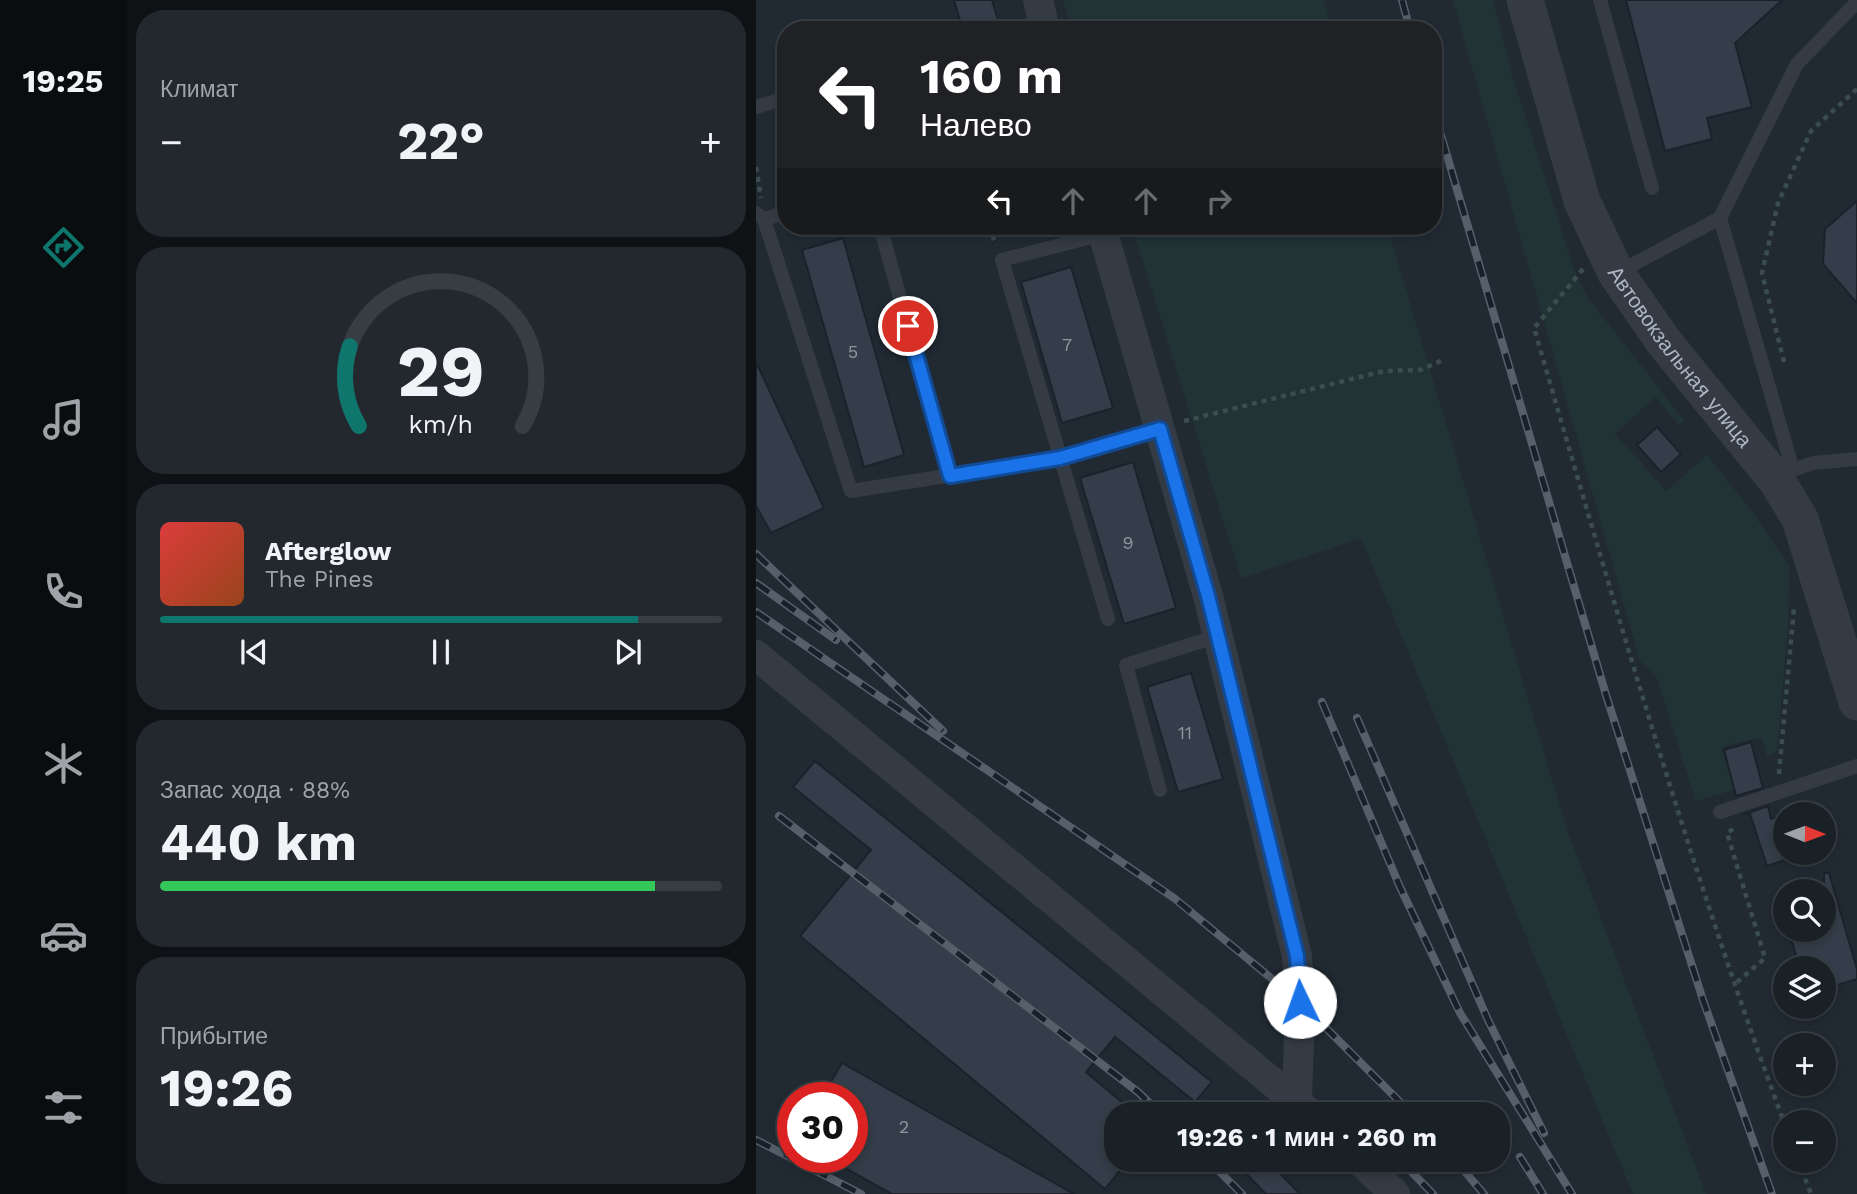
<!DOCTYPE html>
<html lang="ru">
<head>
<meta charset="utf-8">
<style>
	:root { --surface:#192026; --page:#22282e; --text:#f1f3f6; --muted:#9fa3a7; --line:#373e43; --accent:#0f766e }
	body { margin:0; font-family:"Work Sans",sans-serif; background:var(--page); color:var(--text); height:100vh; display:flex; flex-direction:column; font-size:26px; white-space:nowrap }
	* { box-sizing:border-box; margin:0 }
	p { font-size:23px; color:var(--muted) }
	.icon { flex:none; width:38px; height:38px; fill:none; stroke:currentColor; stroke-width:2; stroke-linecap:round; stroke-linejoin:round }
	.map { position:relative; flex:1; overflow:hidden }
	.panel { display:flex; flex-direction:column; gap:10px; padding:10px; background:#0e1215; width:630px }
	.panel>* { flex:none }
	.top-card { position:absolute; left:21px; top:21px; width:665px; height:214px; border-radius:28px; box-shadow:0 4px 10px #0003,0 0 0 2px var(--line); background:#202124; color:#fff; overflow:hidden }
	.needle { width:46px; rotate:91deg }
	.fabs { position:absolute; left:1017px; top:802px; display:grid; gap:14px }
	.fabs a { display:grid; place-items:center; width:63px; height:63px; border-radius:50%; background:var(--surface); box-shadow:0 4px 10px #0003,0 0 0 2px var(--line); font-size:35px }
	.speed { position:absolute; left:21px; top:1082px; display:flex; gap:14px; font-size:35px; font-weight:700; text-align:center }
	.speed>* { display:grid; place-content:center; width:91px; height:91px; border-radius:50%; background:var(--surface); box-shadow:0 4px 10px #0003,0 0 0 2px var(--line); line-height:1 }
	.speed .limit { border:10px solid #d22; background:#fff; color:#111 }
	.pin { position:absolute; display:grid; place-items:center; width:60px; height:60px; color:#fff; margin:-30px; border:4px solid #fff; border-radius:50%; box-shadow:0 2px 7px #0007 }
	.me { position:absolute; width:77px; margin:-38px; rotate:357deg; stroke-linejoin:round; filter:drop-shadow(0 0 5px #0008) }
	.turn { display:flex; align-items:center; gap:24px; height:147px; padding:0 28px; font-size:32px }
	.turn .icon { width:91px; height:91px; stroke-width:2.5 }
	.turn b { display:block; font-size:49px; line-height:60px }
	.lanes { display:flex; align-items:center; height:66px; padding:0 28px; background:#0003; justify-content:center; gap:35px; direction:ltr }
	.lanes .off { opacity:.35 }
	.big { font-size:52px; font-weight:700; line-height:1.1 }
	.panel .widget { flex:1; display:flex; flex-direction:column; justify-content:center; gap:10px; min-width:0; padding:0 24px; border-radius:28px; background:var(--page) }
	.panel .dial { align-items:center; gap:0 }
	.dial svg { height:182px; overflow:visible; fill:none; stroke:var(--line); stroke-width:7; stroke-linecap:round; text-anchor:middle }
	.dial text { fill:var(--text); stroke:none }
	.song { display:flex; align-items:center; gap:21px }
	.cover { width:84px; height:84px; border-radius:10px; background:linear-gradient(135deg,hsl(0 70% 55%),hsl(20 70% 35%)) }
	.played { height:7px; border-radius:4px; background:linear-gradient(90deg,var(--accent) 85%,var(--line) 85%) }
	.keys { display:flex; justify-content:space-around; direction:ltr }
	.heat { display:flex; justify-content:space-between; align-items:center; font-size:38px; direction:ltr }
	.charge { height:10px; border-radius:5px; background:linear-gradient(90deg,#34c759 88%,var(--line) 0) }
	.trip { position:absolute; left:348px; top:1102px; width:406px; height:70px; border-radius:28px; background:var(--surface); box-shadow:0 4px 10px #0003,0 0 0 2px var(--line); font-weight:700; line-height:70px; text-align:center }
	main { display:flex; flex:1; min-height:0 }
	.tab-bar { display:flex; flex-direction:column; width:126px; justify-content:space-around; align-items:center; background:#0a0d0f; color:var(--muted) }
	.tab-bar .icon { width:49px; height:49px }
	.tab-bar .selected { color:var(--accent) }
	.tab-bar b { font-size:32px; color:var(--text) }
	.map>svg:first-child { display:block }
	.green { fill:#223335 }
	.building { fill:#333e4a; stroke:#1b222b; stroke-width:2 }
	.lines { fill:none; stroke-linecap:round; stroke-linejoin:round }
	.path { stroke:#3b4d4d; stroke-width:4.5; stroke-dasharray:5 5; stroke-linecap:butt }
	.service { stroke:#343b44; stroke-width:14 }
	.minor { stroke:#343b44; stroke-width:30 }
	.tertiary { stroke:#343b44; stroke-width:37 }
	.rail-casing { stroke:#56606b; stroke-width:8 }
	.rail { stroke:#192029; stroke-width:5; stroke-dasharray:16; stroke-linecap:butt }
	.route-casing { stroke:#114b97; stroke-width:18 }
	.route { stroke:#1a73e8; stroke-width:12 }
	.labels { text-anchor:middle; stroke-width:7; stroke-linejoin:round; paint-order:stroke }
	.number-label { font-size:18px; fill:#8d96a1 }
	.street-label { font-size:21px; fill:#aeb6c1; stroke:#192029 }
</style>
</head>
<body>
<main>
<nav class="tab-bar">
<b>19:25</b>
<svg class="icon selected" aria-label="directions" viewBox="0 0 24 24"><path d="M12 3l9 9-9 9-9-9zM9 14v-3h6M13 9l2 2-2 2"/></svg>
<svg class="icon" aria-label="music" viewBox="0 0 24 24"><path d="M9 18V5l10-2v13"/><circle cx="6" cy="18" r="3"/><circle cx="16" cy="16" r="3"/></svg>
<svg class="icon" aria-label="phone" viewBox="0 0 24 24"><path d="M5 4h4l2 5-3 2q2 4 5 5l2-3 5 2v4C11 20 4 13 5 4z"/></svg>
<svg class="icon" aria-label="climate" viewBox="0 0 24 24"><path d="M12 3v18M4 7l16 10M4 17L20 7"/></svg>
<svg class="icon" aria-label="car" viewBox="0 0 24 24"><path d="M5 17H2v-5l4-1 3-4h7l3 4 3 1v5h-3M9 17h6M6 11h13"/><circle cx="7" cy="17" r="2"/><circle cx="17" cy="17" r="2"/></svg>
<svg class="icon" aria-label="filters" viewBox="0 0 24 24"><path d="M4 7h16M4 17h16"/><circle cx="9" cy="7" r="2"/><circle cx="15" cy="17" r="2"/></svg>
</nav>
<section class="panel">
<div class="widget"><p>Климат</p>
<div class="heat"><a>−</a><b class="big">22°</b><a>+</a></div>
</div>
<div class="widget dial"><svg viewBox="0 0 100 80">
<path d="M14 69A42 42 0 1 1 86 69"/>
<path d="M14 69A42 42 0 0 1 10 34" stroke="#0f766e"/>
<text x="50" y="56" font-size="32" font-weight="700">29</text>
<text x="50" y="72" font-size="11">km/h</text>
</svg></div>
<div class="widget">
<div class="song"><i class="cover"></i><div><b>Afterglow</b><p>The Pines</p></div></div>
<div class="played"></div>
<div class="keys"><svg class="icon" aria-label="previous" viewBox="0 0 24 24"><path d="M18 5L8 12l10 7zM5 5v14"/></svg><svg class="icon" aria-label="pause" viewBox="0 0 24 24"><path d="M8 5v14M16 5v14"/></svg><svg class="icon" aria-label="next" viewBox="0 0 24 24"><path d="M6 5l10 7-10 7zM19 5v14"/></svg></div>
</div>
<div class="widget"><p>Запас хода · 88%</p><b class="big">440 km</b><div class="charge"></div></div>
<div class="widget"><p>Прибытие</p><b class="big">19:26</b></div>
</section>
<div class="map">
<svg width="1101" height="1194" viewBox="0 0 1101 1194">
	<rect width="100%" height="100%" fill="#212a33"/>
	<!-- green -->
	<g class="green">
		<path d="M307,0h260l9,30h-260z"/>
		<path d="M697,0h40l20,78 61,191 14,29 96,122 -5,5 -24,-28 -40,37 51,57 41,-36 44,55 38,56 -1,60 -11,126 -10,4 -6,-19 -40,10 13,43 -38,11 -40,-125 -16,-15z"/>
		<path d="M376,226h255l180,604 139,364h-73l-272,-656 -120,40z"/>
	</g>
	<!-- building -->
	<g class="building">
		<path d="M198,0h38l9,30h-38z"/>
		<path d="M870,0h156l-47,43 17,64 -45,11 5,21 -47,12z"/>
		<path d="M1101,201v102l-34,-39 2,-35z"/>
		<path d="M87,238l61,217 -40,12 -62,-217z"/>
		<path d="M315,267l42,141 -51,15 -41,-141z"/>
		<path d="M0,362l68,146 -53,25 -15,-27z"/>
		<path d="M901,427l24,27 -20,18 -24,-27z"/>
		<path d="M377,462l43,146 -52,16 -44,-146z"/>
		<path d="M435,673l32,106 -45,13 -31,-105z"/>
		<path d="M995,742l12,46 -27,8 -12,-46z"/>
		<path d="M59,761l397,321 -17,20 -80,-65 -29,35 51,43h-21v45h12l-23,29 -305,-253 71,-86 -78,-63z"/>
		<path d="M1012,806l3,13 14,-5v46l-18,6 -17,-52h-5z"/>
		<path d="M1068,873h5l28,96v10l-33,10v-21h-24l-12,-39h36z"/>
		<path d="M86,1063l232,131h-182l-66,-37h26v-60h-30z"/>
		<path d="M477,1160h34l33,34h-34z"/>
	</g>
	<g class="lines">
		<!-- path -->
		<g class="path">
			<path d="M0,167l5,31"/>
			<path d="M233,226l7,19"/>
			<path d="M827,269l-49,59c78,267 154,536 251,797"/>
			<path d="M1028,362l-22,-89 16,-70 33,-72 46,-42"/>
			<path d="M428,421l200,-50 36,-1 25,-11"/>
			<path d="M1023,774l15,-166"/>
			<path d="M977,829l-6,4 38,125 -30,26"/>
			<path d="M1042,1160l13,34"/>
		</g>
		<!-- service -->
		<g class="service">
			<path d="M844,0l52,188"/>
			<path d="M1101,2l-60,62 -77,154 73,252 20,-7 44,-4"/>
			<path d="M0,107l30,-9"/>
			<path d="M0,213l8,6 87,272 209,-33 100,-29"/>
			<path d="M8,219l22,-6"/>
			<path d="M124,226l70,250"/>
			<path d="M347,234l-101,26 106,359"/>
			<path d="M861,273l103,-55"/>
			<path d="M404,790l-34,-125 92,-29"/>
			<path d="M964,812l137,-46"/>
		</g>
		<!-- minor -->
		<g class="minor">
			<path d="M282,0l7,30"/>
			<path d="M345,226l107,370 89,360 3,46 -3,99"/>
			<path d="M0,655l550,455"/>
			<path d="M603,1160l36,34"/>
		</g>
		<!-- tertiary -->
		<path class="tertiary" id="s1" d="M769,0l57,201 34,72 48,69 113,139 23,38 57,183"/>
		<defs>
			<g id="rail">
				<path d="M646,0l8,30"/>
				<path d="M677,108l173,587 97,305 69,194"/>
				<path d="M0,554l187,177"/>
				<path d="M0,583l80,57"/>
				<path d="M0,612l418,286 126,104 113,113"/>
				<path d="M566,702l78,185 60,126 112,181"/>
				<path d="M601,718l131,302 56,113"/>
				<path d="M23,816l359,276 24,23"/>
				<path d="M0,1140l105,54"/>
				<path d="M764,1157l23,37"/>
				<path d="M452,1160l34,34"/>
				<path d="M644,1160l33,34"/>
				<path d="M699,1160l29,34"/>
			</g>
		</defs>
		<!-- rail casing -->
		<use href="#rail" class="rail-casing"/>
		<!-- rail -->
		<use href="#rail" class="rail"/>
	</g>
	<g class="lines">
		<defs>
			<path id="route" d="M152,326l42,150 110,-18 100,-29 48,167 89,360 3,46"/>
		</defs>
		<!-- route casing -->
		<use href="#route" class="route-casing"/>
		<!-- route -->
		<use href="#route" class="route"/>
	</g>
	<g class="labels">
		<!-- number labels -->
		<g class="number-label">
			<text x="311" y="351">7</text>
			<text x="97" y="358">5</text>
			<text x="372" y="549">9</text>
			<text x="429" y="739">11</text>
			<text x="148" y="1133">2</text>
		</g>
		<!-- street labels -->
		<g class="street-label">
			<text dy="7" stroke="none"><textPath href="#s1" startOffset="394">Автовокзальная улица</textPath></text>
		</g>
	</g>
</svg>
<div class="fabs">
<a><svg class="needle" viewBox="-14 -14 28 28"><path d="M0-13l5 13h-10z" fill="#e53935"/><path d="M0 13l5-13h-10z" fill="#9fa3a7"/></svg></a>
<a><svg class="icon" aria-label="search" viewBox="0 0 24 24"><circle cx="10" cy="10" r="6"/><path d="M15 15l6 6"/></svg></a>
<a><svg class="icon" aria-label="layers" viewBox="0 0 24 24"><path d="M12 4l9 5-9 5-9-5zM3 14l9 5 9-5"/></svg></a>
<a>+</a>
<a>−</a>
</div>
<div class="speed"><div class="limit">30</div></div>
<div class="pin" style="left:152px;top:326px;background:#d93025"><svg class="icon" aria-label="arrive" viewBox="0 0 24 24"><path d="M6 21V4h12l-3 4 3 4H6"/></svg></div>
<svg class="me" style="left:544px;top:1002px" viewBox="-20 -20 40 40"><circle r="19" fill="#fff"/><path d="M0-13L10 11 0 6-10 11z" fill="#1a73e8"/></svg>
<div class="trip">19:26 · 1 мин · 260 m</div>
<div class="top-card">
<div class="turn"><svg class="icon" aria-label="left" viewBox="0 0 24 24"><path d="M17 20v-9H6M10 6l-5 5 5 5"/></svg><div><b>160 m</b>Налево</div></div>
<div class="lanes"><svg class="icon" aria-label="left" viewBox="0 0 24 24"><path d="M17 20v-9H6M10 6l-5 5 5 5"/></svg><svg class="icon off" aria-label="ahead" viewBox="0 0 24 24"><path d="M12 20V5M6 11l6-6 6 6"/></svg><svg class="icon off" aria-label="ahead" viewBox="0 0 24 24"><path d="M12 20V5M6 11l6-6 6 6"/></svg><svg class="icon off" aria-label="right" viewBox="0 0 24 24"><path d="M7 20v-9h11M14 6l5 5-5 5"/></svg></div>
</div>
</div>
</main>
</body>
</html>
